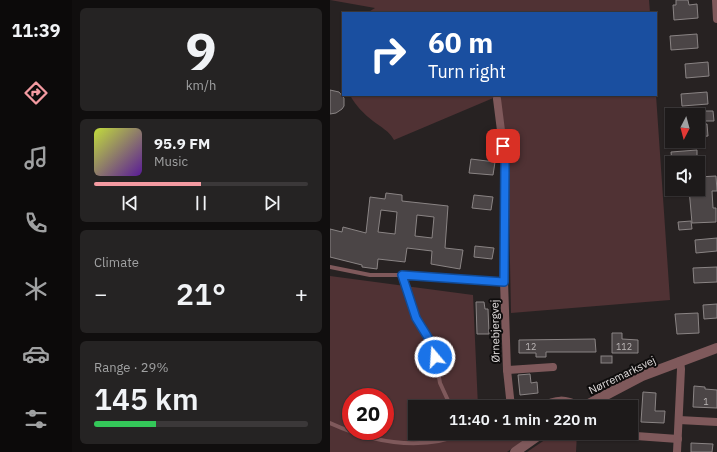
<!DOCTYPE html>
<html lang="en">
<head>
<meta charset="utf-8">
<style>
	:root { --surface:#1d1a1a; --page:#252323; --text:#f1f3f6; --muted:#a0a1a2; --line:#3b3839; --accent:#f49aa1 }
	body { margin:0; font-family:"IBM Plex Sans",sans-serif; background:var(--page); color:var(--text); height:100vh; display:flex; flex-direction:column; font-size:15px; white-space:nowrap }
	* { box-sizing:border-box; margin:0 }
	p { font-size:13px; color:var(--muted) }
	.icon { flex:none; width:22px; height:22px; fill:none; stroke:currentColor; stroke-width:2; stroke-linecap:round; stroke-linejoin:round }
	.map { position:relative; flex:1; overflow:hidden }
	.sheet { display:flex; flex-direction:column; gap:8px; padding:8px; background:#100e0e; width:258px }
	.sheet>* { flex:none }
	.top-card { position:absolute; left:12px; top:12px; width:315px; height:84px; border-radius:0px; box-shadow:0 1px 3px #0004,0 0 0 1px var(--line); background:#1a4fa0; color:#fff; overflow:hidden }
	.needle { width:26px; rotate:186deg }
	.tools { position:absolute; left:335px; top:108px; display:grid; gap:8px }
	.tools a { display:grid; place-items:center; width:40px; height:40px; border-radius:0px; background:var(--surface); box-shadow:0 1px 3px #0004,0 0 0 1px var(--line); font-size:20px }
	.speed { position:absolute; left:12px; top:388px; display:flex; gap:8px; font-size:20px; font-weight:700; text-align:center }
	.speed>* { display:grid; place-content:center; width:52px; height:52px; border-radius:50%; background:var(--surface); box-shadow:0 1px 3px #0004,0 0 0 1px var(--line); line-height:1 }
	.speed .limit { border:6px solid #d22; background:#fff; color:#111 }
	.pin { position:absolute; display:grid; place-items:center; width:34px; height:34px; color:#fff; margin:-17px; border-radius:8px; box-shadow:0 2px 6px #0006 }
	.me { position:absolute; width:44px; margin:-22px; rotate:342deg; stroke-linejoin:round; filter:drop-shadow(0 0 3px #0008) }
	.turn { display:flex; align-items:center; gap:14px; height:84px; padding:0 20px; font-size:18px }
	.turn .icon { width:52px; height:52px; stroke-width:2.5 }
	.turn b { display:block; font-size:28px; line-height:34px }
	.big { font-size:30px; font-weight:600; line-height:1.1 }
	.sheet .widget { flex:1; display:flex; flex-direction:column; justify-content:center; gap:6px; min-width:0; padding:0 14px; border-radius:6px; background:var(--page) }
	.sheet .dial { align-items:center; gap:0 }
	.dial b { font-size:52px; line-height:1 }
	.song { display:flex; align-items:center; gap:12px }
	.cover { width:48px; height:48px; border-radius:6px; background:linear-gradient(135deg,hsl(70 70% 55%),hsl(270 70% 35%)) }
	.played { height:4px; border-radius:2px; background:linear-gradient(90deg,var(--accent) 50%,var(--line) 50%) }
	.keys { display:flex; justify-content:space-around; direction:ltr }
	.heat { display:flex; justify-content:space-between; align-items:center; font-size:22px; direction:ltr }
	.charge { height:6px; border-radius:3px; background:linear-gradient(90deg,#34c759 29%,var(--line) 0) }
	.trip { position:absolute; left:78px; top:400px; width:230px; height:40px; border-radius:0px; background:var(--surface); box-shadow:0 1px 3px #0004,0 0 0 1px var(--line); font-weight:600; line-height:40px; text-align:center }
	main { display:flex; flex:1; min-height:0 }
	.tab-bar { display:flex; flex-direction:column; width:72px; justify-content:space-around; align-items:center; background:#0c0a0a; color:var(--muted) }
	.tab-bar .icon { width:28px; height:28px }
	.tab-bar .current { color:var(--accent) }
	.tab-bar b { font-size:18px; color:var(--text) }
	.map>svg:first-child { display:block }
	.green { fill:#503234; fill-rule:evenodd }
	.building { fill:#4b4546; stroke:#8a8484; fill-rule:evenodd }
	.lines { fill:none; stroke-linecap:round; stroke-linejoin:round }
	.service { stroke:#7f595b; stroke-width:4 }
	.minor { stroke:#7f595b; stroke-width:8 }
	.tertiary { stroke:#7f595b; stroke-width:10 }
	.route-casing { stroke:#114b97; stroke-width:10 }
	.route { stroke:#1a73e8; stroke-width:7 }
	.labels { text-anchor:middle; stroke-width:4; stroke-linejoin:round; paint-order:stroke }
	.number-label { font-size:9px; fill:#bbb6b6 }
	.street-label { font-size:11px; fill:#e0dcdc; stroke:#0e0c0c }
</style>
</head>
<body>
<main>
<nav class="tab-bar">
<b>11:39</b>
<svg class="icon current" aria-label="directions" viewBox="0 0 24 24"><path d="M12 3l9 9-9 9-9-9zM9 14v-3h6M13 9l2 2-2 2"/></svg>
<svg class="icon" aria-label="music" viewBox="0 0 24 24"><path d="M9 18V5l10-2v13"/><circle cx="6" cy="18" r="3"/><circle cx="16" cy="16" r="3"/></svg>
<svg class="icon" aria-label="phone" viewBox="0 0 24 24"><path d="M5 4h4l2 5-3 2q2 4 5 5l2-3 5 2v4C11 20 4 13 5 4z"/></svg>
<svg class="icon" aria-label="climate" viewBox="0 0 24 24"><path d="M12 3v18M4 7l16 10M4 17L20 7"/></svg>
<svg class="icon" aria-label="car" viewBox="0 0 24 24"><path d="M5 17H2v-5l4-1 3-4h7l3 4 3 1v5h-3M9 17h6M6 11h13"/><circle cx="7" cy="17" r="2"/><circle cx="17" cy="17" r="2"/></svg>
<svg class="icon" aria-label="filters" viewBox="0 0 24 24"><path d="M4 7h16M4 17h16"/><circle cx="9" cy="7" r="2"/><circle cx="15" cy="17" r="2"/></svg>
</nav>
<section class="sheet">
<div class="widget dial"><b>9</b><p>km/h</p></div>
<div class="widget">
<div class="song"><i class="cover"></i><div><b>95.9 FM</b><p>Music</p></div></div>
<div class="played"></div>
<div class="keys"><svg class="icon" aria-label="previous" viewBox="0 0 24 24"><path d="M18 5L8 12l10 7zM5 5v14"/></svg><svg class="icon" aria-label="pause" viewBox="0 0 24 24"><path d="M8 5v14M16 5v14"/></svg><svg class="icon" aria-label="next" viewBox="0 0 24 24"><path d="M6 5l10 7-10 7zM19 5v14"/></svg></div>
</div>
<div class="widget"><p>Climate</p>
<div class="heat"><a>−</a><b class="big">21°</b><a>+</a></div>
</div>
<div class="widget"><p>Range · 29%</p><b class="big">145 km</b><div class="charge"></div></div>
</section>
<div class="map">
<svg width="387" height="452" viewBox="0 0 387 452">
	<rect width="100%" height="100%" fill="#272222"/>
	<!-- green -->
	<g class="green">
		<path d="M0,0h319l1,13h-283l8,-5z"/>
		<path d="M20,95h306l14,205 -159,13 -3,-151 -10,-66 -104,44c-5,-9 -13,-13 -21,-19 -9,-7 -18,-16 -23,-26z"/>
		<path d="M0,276l143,19 5,112h-63v26h64l1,3 7,-3h47l-27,19h-177zM21,397h34v34h-34z"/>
		<path d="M225,433h22l-1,19h-49z"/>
	</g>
	<!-- building -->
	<g class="building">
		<path d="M346,0h12l1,5 8,-1 1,14 -24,2 -1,-15h3z"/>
		<path d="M367,34l1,14 -27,2 -1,-14z"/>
		<path d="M378,62l1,14 -23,2 -1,-14z"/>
		<path d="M0,90l9,2 5,6v8l-2,3 -6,4 -6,1z"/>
		<path d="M377,92l1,12 -26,2 -1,-12z"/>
		<path d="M372,111h11l1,10h-12z"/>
		<path d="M368,124h9l1,12 -10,1z"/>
		<path d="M367,150v13h-25l-1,-11z"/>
		<path d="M141,159l24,3 -2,13 -24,-2z"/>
		<path d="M386,176l1,15h-5l1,17h3v14l-24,1 -3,-34h9v-12z"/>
		<path d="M56,193l16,2v6l46,5 -3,42 18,2 -3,19 -29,-5 1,-13 -25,-3 -2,14 -27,-3 -1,10 -15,-2v-2l-32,-8v-28l12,3 1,-5 23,6 4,-36 15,2zM51,210l16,2 -2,22 -17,-2zM87,215l17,2 -2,21 -17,-2z"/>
		<path d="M144,195l19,2 -2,13 -19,-2z"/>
		<path d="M361,221l1,8 -13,1 -1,-8z"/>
		<path d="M387,238v13l-21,2 -1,-13z"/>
		<path d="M145,246l19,2 -2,11 -18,-2z"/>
		<path d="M387,267v15l-23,1 -1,-15z"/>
		<path d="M146,302h8l1,7h3l1,25h-12z"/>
		<path d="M387,304v14l-13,1 -1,-14z"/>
		<path d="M368,313l1,20 -22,1 -2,-20z"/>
		<path d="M282,333h10v6l16,1v13h-26z"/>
		<path d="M265,339l1,13h-50v5h-10v-4h-17v-13z"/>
		<rect x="271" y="356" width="11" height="7"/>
		<path d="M200,374l1,9 6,-1 1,11 -18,2 -2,-20z"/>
		<path d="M364,386l11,1v2l12,1v18l-24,-1z"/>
		<path d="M313,392l13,1 -1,18h10l-1,12 -23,-1z"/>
		<path d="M361,443l22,1 -1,8h-21z"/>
	</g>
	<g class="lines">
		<!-- service -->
		<g class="service">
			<path d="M0,267l40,8h32l102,6"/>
			<path d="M72,275l14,43 17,25 7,40 11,24"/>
			<path d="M0,423c44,20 90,29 136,10"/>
		</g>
		<!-- minor -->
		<g class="minor">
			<path d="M386,0l1,19"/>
			<path d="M167,99l8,63 -1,119 3,89 4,37"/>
			<path d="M177,370l46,-3"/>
			<path d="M209,407c18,-8 25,-9 43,0"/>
			<path d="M349,420l38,2"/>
			<path d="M306,436l42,3"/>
			<path d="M347,452l4,-83 -1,-8"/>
		</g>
		<!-- tertiary -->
		<g class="tertiary">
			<path d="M253,407l59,-31 75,-28"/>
			<path d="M185,452l27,-19"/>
		</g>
	</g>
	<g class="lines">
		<defs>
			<path id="route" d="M105,357l-3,-13 -16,-26 -14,-43 102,7 1,-120 -2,-16"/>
		</defs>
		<!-- route casing -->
		<use href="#route" class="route-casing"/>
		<!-- route -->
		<use href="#route" class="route"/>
	</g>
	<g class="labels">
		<!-- number labels -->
		<g class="number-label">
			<text x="201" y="350">12</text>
			<text x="294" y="350">112</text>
			<text x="376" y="405">1</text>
		</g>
		<!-- street labels -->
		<g class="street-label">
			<text transform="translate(165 331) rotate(-91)" y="4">Ørnebjergvej</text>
			<text transform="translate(292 375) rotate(-26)" y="4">Nørremarksvej</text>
		</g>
	</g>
</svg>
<div class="tools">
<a><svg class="needle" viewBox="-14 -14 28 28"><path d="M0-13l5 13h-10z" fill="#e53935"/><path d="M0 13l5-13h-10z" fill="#a0a1a2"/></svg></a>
<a><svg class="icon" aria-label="sound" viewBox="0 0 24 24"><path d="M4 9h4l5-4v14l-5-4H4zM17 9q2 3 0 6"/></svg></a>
</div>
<div class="speed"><div class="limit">20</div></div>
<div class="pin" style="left:173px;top:146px;background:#d93025"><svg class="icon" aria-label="arrive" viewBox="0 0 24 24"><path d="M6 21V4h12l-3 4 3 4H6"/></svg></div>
<svg class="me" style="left:105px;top:357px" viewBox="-20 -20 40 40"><circle r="17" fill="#1a73e8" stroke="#fff" stroke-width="3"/><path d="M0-11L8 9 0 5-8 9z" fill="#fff"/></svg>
<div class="trip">11:40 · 1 min · 220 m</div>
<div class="top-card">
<div class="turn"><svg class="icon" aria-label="right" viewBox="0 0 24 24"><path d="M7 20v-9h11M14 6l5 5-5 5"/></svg><div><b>60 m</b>Turn right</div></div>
</div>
</div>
</main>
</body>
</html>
